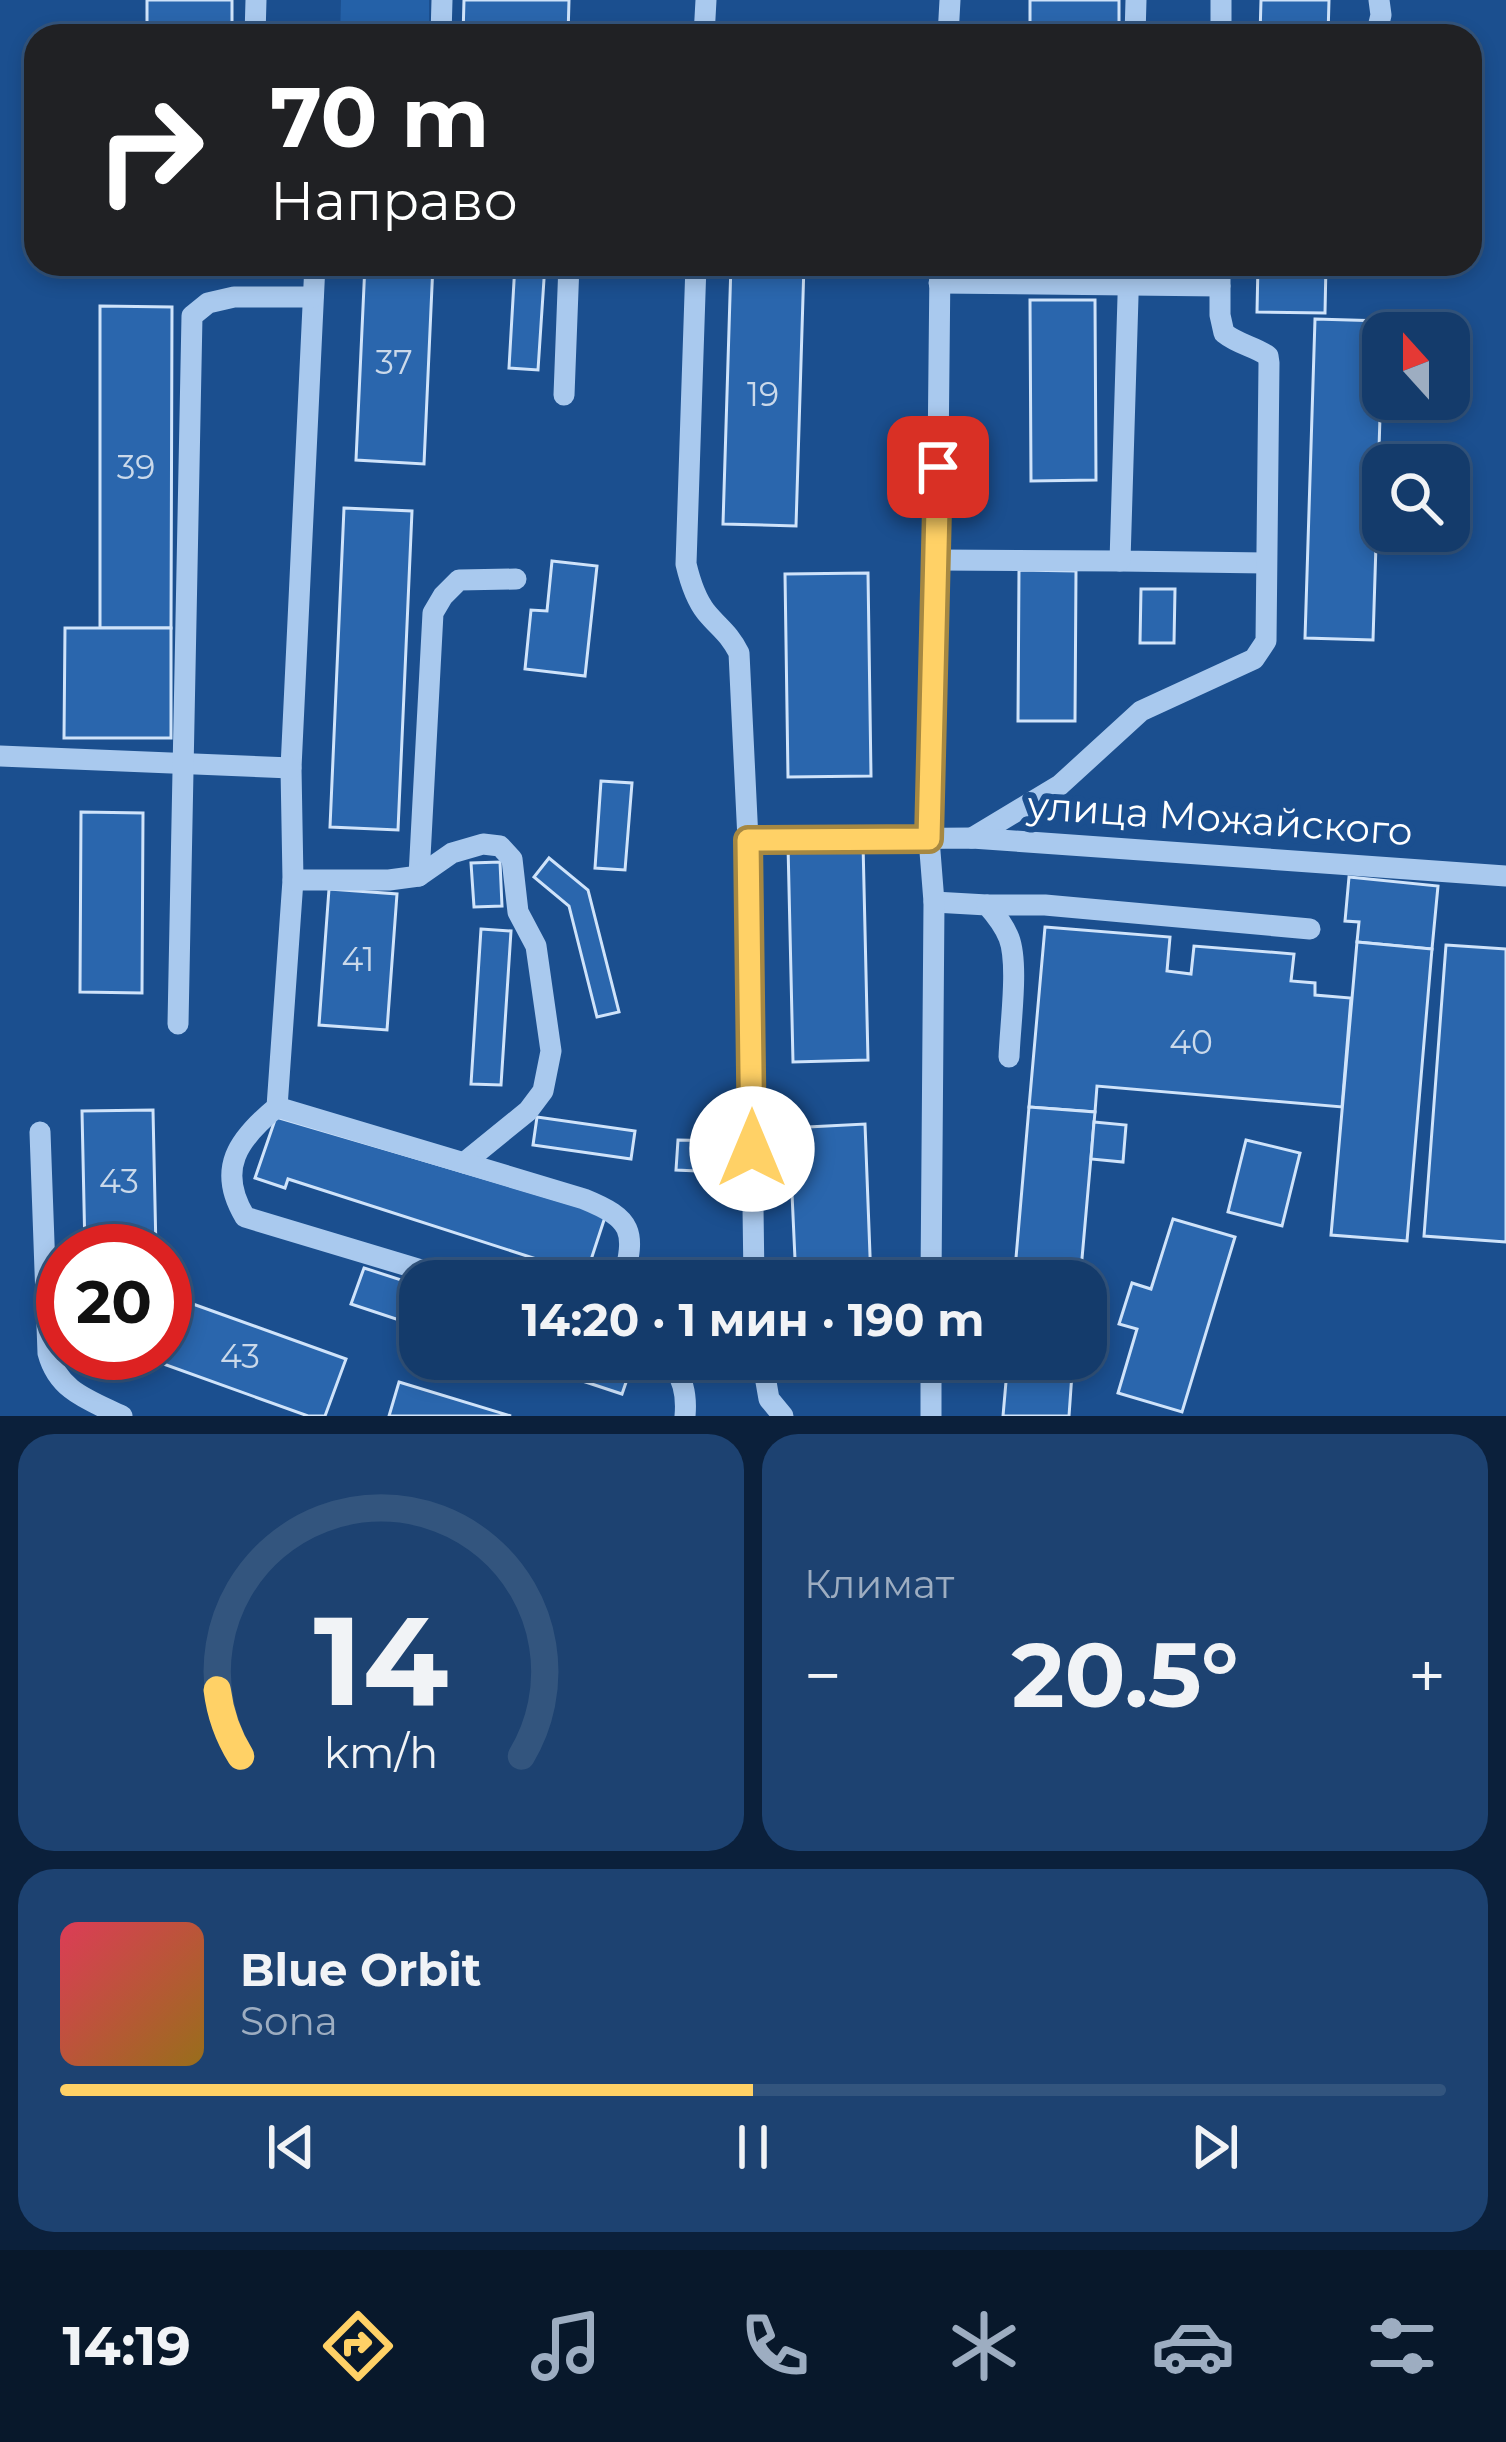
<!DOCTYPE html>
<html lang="ru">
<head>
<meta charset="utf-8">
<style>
	:root { --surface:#143b6b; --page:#1d4271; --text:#f1f3f6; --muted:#9dadc1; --line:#33557e; --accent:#ffd166 }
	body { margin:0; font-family:Montserrat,sans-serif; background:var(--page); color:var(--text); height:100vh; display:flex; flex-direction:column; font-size:45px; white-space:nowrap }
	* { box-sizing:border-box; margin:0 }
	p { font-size:39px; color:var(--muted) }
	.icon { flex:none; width:66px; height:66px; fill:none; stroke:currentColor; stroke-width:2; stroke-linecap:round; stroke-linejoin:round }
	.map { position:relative; height:1416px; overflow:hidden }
	.side { display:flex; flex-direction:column; gap:18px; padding:18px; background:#0b203b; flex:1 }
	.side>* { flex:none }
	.guide { position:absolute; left:24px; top:24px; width:1458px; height:252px; border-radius:36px; box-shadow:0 6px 18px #0003,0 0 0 3px var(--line); background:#202124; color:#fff; overflow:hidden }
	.needle { width:78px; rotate:339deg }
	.controls { position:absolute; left:1362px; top:312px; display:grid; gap:24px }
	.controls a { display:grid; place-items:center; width:108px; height:108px; border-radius:24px; background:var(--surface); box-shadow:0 6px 18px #0003,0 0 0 3px var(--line); font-size:60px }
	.speed { position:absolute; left:36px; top:1224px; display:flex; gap:24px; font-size:60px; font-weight:700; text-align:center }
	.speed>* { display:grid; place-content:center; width:156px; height:156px; border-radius:50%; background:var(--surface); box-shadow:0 6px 18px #0003,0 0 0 3px var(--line); line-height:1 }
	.speed .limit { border:18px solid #d22; background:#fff; color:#111 }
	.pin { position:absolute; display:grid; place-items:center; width:102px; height:102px; color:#fff; margin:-51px; border-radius:24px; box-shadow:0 6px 18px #0006 }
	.me { position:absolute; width:132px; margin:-66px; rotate:0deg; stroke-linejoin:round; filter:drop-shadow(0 0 9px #0008) }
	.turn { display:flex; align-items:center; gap:42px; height:252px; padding:0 48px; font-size:54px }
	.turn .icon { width:156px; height:156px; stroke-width:2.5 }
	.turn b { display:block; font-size:84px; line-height:102px }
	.big { font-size:90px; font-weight:700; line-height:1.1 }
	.side .tile { flex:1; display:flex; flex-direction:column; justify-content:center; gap:18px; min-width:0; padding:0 42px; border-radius:36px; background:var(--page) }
	.side .dial { align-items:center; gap:0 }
	.dial svg { height:312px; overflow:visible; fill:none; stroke:var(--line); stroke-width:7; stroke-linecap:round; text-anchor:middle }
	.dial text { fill:var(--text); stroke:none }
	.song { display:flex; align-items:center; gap:36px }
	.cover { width:144px; height:144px; border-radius:18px; background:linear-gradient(135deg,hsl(350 70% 55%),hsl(40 70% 35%)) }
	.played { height:12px; border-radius:6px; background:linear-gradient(90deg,var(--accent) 50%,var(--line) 50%) }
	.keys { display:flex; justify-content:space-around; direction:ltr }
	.heat { display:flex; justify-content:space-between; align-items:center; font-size:66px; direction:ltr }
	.side .tiles { flex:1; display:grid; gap:18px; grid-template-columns:1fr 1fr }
	.tile:last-child { grid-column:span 2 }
	.trip { position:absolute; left:399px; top:1260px; width:708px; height:120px; border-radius:36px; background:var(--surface); box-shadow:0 6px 18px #0003,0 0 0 3px var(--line); font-weight:700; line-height:120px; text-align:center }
	.menu { display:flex; height:192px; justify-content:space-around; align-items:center; background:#08182b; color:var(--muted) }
	.menu .icon { width:84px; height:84px }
	.menu .current { color:var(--accent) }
	.menu b { font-size:54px; color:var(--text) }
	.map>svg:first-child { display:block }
	.green { fill:#2461a8 }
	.building { fill:#2a66ad; stroke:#cfe3fa; stroke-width:3 }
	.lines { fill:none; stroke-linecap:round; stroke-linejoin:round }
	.minor { stroke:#a9c9ee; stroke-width:21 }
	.route-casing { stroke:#a68842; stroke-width:30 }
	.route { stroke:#ffd166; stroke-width:21 }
	.labels { text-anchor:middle; stroke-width:12; stroke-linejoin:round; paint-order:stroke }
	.number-label { font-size:33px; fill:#cad9ea }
	.street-label { font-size:39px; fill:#fff; stroke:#1b4f8f }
</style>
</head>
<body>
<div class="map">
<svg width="1506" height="1416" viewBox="0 0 1506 1416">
	<rect width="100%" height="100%" fill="#1b4f8f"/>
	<!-- green -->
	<path class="green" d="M341,0h88v36h-89z"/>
	<!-- building -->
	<g class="building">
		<rect x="147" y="0" width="85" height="36"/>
		<path d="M464,0h105l-1,36h-105z"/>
		<rect x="1030" y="0" width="89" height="36"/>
		<path d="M1261,0h68l-1,36h-68z"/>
		<path d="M365,264h68l-9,200 -68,-4z"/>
		<path d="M515,264h30l-7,106 -29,-2z"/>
		<path d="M731,264h73l-8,262 -73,-2z"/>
		<path d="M1258,264h68l-1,49 -68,-1z"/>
		<path d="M1030,300h65l1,180 -65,1z"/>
		<path d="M100,306l72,1 -1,321h-71z"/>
		<path d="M1315,319l68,2 -10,319 -68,-2z"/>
		<path d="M344,508l68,3 -14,319 -68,-3z"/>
		<path d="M552,561l45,5 -12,110 -60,-7 6,-59 16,1z"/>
		<path d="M1019,570l57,1 -1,150h-57z"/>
		<path d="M868,573l3,203 -83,1 -3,-203z"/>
		<path d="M1141,589h34l-1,54h-34z"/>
		<path d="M65,628h106v110h-107z"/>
		<path d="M601,781l31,2 -7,87 -30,-2z"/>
		<path d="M81,812l62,1 -1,180 -62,-1z"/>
		<path d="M863,843l5,217 -75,2 -5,-217z"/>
		<path d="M549,858l39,32 31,122 -22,5 -28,-111 -35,-29z"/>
		<path d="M500,862l2,44 -28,1 -3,-44z"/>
		<path d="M1349,877l89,9 -6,63 -75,-7 2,-20 -14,-1z"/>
		<path d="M329,889l68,5 -10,136 -68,-5z"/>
		<path d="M1045,927l125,10 -3,34 24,3 3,-28 100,8 -3,27 24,2v12l36,3 -9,109 -245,-21 -2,26 -66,-5z"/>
		<path d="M481,929l30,2 -10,154 -30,-1z"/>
		<path d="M1357,942l75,7 -25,292 -76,-6z"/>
		<path d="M1446,945l60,4v293l-82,-6z"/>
		<path d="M1029,1107l66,5 -15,169h-66z"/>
		<path d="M153,1110l3,141h-71l-3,-140z"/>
		<path d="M276,1117l330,97 -20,61 -298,-96 -3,9 -30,-10z"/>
		<path d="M537,1117l98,14 -4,28 -98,-14z"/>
		<path d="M1094,1122l32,3 -3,37 -32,-3z"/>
		<path d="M865,1124l6,157h-75l-7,-153z"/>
		<path d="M678,1140l44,1 -2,31 -44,-2z"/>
		<path d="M1246,1140l54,13 -18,73 -54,-14z"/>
		<path d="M1173,1219l62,18 -53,175 -64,-19 19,-64 -18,-5 13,-41 19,6z"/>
		<path d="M364,1268l56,18v41l-69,-23z"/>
		<path d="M165,1294l181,65 -21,57h-17l-175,-63h32z"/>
		<path d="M516,1359h118l-12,35z"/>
		<path d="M1008,1359h65l-4,57h-66z"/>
		<path d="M399,1382l112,34h-122z"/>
	</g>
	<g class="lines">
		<!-- minor -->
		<g class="minor">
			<path d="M255,36l1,-36"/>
			<path d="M441,36l1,-36"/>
			<path d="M704,36l2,-36"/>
			<path d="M948,36l2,-36"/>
			<path d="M1135,36l1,-36"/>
			<path d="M1221,36v-36"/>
			<path d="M1376,36l5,-21 -2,-15"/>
			<path d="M315,264l-24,504 2,112 -16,227c-39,32 -61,62 -32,110l213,64"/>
			<path d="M696,264l-10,300c4,17 9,34 20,48 14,17 22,20 33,41l9,187 6,441"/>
			<path d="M1129,264l-9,297 146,2"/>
			<path d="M939,283l281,3"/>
			<path d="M564,395l5,-131"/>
			<path d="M937,560l183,1"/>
			<path d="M0,756l291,12"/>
			<path d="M972,838l88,-53 81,-74 113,-52 12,-18 3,-278 -1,-7c-14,-10 -29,-11 -44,-23l-4,-18v-51"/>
			<path d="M748,840l224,-2 534,38"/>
			<path d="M419,876l14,-263 10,-17 16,-16 57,-1"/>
			<path d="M293,880h96l30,-4 33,-23 31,-9 17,2 12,13 6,53 18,34 15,105 -8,40 -15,20 -64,52"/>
			<path d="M934,902l53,3c8,9 17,20 22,33 10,26 1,88 0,119"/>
			<path d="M987,905h58l265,24"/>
			<path d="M178,1024l14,-708 16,-13 26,-6h79"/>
			<path d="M277,1107l307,92c49,20 52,32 39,82"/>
			<path d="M40,1132l8,221c10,38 41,47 74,63"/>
			<path d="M931,1281l3,-379 -5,-63 8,-279 3,-296"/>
			<path d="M668,1359c15,18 19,35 17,57"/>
			<path d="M762,1359l7,40 14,17"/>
			<path d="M931,1416v-57"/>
		</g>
	</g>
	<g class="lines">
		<defs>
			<path id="route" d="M752,1149l-4,-309 181,-1 9,-372"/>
		</defs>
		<!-- route casing -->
		<use href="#route" class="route-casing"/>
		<!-- route -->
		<use href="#route" class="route"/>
	</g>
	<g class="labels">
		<!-- number labels -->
		<g class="number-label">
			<text x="394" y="374">37</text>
			<text x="763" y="406">19</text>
			<text x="136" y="479">39</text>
			<text x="358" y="971">41</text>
			<text x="1191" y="1054">40</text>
			<text x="119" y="1193">43</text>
			<text x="240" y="1368">43</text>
		</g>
		<!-- street labels -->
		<g class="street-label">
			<text transform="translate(1220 818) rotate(4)" y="14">улица Можайского</text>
		</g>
	</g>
</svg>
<div class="controls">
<a><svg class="needle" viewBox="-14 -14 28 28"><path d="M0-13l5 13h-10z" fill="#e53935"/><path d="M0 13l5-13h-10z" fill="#9dadc1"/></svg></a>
<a><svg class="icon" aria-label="search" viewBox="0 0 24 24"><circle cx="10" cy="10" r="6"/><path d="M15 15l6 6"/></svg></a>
</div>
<div class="speed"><div class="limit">20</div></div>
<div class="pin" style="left:938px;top:467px;background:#d93025"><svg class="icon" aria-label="arrive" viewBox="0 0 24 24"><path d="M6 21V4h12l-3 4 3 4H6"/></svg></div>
<svg class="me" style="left:752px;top:1149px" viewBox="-20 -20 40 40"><circle r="19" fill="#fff"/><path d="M0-13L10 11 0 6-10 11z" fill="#ffd166"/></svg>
<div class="trip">14:20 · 1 мин · 190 m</div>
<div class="guide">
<div class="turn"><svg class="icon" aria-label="right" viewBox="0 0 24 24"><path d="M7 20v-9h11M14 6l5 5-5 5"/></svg><div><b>70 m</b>Направо</div></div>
</div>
</div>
<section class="side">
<div class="tiles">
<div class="tile dial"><svg viewBox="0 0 100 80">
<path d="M14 69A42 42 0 1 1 86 69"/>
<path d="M14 69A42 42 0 0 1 8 52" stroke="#ffd166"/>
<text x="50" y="56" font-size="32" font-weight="700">14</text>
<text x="50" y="72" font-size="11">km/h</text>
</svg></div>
<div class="tile"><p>Климат</p>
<div class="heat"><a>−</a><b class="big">20.5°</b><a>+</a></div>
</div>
<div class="tile">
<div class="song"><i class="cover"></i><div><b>Blue Orbit</b><p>Sona</p></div></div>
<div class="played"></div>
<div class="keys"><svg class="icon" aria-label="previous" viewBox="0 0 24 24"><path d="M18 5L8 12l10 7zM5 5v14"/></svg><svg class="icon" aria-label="pause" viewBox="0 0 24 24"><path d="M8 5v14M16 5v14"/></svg><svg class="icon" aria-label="next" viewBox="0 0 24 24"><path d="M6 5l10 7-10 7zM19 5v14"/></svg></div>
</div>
</div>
</section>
<nav class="menu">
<b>14:19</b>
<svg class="icon current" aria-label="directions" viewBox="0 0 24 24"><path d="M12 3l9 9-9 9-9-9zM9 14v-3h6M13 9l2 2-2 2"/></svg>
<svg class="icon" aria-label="music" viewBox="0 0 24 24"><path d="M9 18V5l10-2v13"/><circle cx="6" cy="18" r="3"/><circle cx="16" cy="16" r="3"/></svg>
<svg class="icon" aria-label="phone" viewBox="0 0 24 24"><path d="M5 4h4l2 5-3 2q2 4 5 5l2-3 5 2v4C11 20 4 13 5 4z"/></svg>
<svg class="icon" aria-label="climate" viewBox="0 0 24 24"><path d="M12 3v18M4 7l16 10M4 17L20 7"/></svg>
<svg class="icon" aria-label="car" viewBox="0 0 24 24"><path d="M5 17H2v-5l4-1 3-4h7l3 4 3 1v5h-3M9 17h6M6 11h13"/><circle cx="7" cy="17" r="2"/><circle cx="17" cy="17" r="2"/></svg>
<svg class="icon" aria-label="filters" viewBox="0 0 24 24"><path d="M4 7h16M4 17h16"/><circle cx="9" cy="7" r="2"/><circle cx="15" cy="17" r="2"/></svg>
</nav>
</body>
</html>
